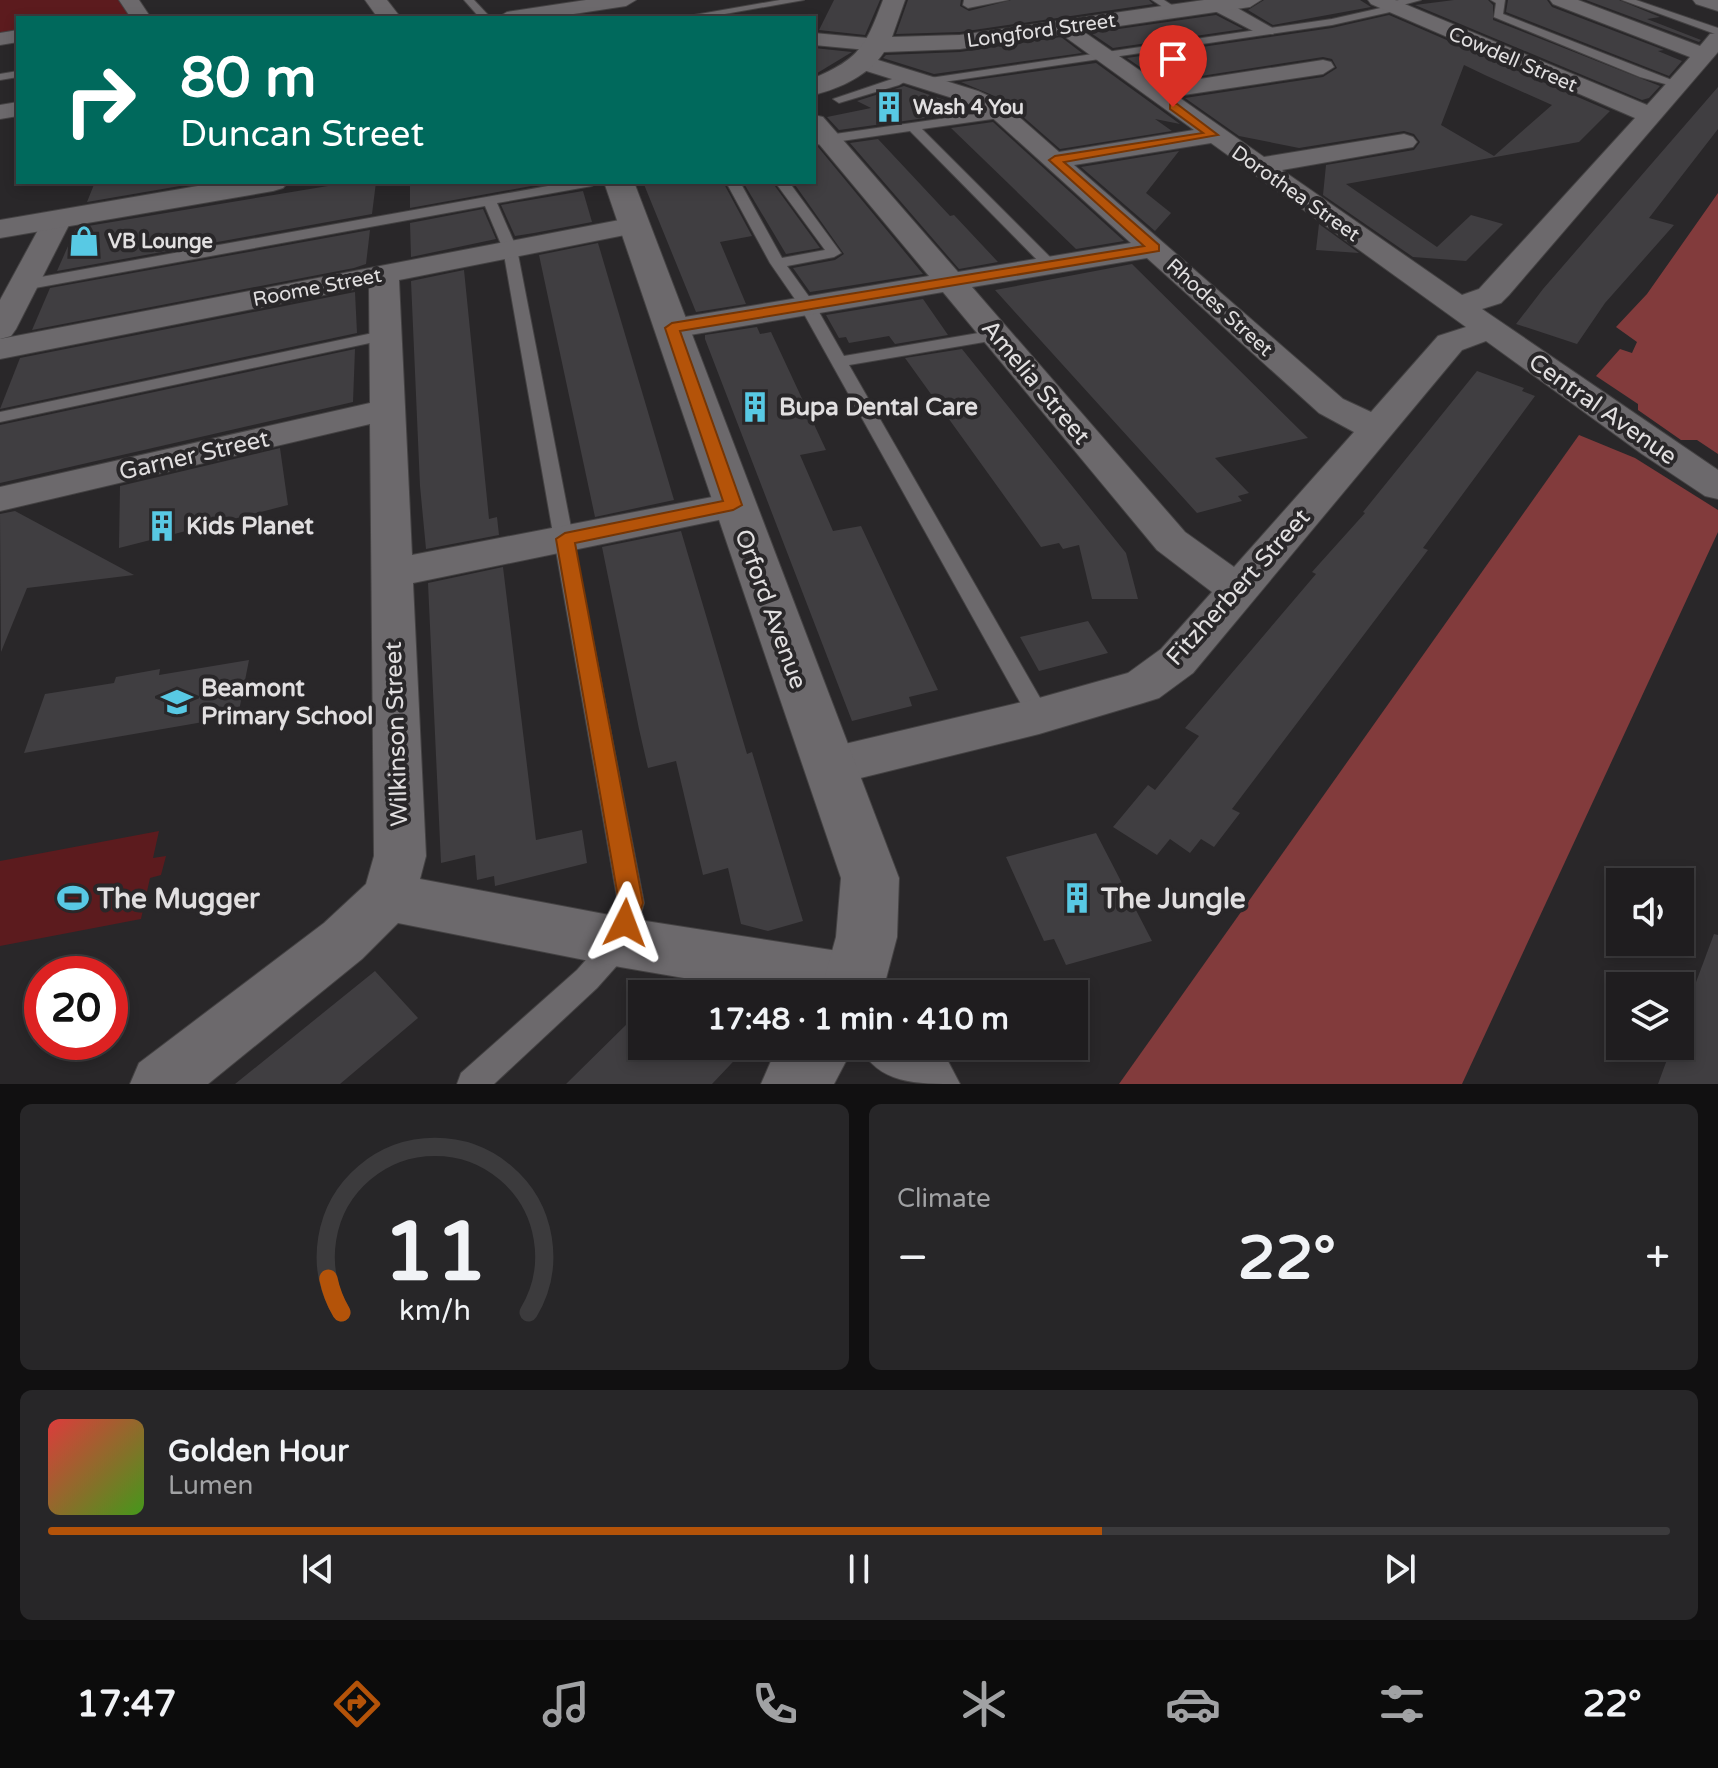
<!DOCTYPE html>
<html lang="en">
<head>
<meta charset="utf-8">
<style>
	:root { --surface:#1f1d1f; --page:#272628; --text:#f1f3f6; --muted:#a1a2a4; --line:#3c3b3d; --accent:#b45309 }
	body { margin:0; font-family:"Varela Round",sans-serif; background:var(--page); color:var(--text); height:100vh; display:flex; flex-direction:column; font-size:30px; white-space:nowrap }
	* { box-sizing:border-box; margin:0 }
	p { font-size:26px; color:var(--muted) }
	.icon { flex:none; width:44px; height:44px; fill:none; stroke:currentColor; stroke-width:2; stroke-linecap:round; stroke-linejoin:round }
	.map { position:relative; height:1084px; overflow:hidden }
	.panel { display:flex; flex-direction:column; gap:20px; padding:20px; background:#111011; flex:1 }
	.panel>* { flex:none }
	.hud { position:absolute; left:16px; top:16px; width:800px; height:168px; border-radius:0px; box-shadow:0 4px 12px #0003,0 0 0 2px var(--line); background:#00695c; color:#fff; overflow:hidden }
	.fabs { position:absolute; left:1606px; top:868px; display:grid; gap:16px }
	.fabs a { display:grid; place-items:center; width:88px; height:88px; border-radius:0px; background:var(--surface); box-shadow:0 4px 12px #0003,0 0 0 2px var(--line); font-size:40px }
	.speed { position:absolute; left:24px; top:956px; display:flex; gap:16px; font-size:40px; font-weight:700; text-align:center }
	.speed>* { display:grid; place-content:center; width:104px; height:104px; border-radius:50%; background:var(--surface); box-shadow:0 4px 12px #0003,0 0 0 2px var(--line); line-height:1 }
	.speed .limit { border:12px solid #d22; background:#fff; color:#111 }
	.pin { position:absolute; display:grid; place-items:center; width:68px; height:68px; color:#fff; margin:-82px -34px; border-radius:50% 50% 50% 0; rotate:-45deg; box-shadow:0 0 8px #0007 }
	.pin .icon { rotate:45deg }
	.me { position:absolute; width:88px; margin:-44px; rotate:3deg; stroke-linejoin:round; filter:drop-shadow(0 0 6px #0008) }
	.turn { display:flex; align-items:center; gap:28px; height:168px; padding:0 32px; font-size:36px }
	.turn .icon { width:104px; height:104px; stroke-width:2.5 }
	.turn b { display:block; font-size:56px; line-height:68px }
	.big { font-size:60px; font-weight:800; line-height:1.1 }
	.panel .card { flex:1; display:flex; flex-direction:column; justify-content:center; gap:12px; min-width:0; padding:0 28px; border-radius:12px; background:var(--page) }
	.panel .dial { align-items:center; gap:0 }
	.dial svg { height:208px; overflow:visible; fill:none; stroke:var(--line); stroke-width:7; stroke-linecap:round; text-anchor:middle }
	.dial text { fill:var(--text); stroke:none }
	.song { display:flex; align-items:center; gap:24px }
	.cover { width:96px; height:96px; border-radius:12px; background:linear-gradient(135deg,hsl(0 70% 55%),hsl(100 70% 35%)) }
	.played { height:8px; border-radius:4px; background:linear-gradient(90deg,var(--accent) 65%,var(--line) 65%) }
	.keys { display:flex; justify-content:space-around; direction:ltr }
	.heat { display:flex; justify-content:space-between; align-items:center; font-size:44px; direction:ltr }
	.panel .tiles { flex:1; display:grid; gap:20px; grid-template-columns:1fr 1fr }
	.card:last-child { grid-column:span 2 }
	.trip { position:absolute; left:628px; top:980px; width:460px; height:80px; border-radius:0px; background:var(--surface); box-shadow:0 4px 12px #0003,0 0 0 2px var(--line); font-weight:800; line-height:80px; text-align:center }
	.menu { display:flex; height:128px; justify-content:space-around; align-items:center; background:#0c0c0c; color:var(--muted) }
	.menu .icon { width:56px; height:56px }
	.menu .on { color:var(--accent) }
	.menu b { font-size:36px; color:var(--text) }
	.map>svg:first-child { display:block }
	.green { fill:#5c1b1e }
	.forest { fill:#823b3c }
	.building { fill:#403e41; fill-rule:evenodd }
	.lines { fill:none; stroke-linecap:round; stroke-linejoin:round }
	.lane-casing { stroke:#444243; stroke-width:2 }
	.street-casing { stroke:#444243; stroke-width:2 }
	.secondary-casing { stroke:#444243; stroke-width:2 }
	.lane { fill:#6c696c; fill-rule:evenodd }
	.street { fill:#6c696c; fill-rule:evenodd }
	.secondary { fill:#6c696c; fill-rule:evenodd }
	.route { fill:#b45309; stroke:#753606; stroke-width:2 }
	.labels { text-anchor:middle; stroke-width:8; stroke-linejoin:round; paint-order:stroke }
	.far-street-label { font-size:20px; fill:#e1dfe0; stroke:#292729 }
	.far-poi-label { font-size:20px; font-weight:bold; fill:#e1dfe0; stroke:#292729; text-anchor:start }
	.street-label { font-size:24px; fill:#e1dfe0; stroke:#292729 }
	.poi-label { font-size:24px; font-weight:bold; fill:#e1dfe0; stroke:#292729; text-anchor:start }
	.near-poi-label { font-size:28px; font-weight:bold; fill:#e1dfe0; stroke:#292729; text-anchor:start }
</style>
</head>
<body>
<div class="map">
<svg width="1718" height="1084" viewBox="0 0 1718 1084">
	<rect width="100%" height="100%" fill="#292729"/>
	<!-- green -->
	<g class="green">
		<path d="M0,0h119l10,15 -17,3h-94v17l-18,3z"/>
		<path d="M159,831l-6,27 13,-2 -5,19 -11,3 -9,41 -141,27v-85z"/>
	</g>
	<!-- forest -->
	<g class="forest">
		<path d="M1718,193v261l-21,-14h-16l-43,-30v-6l-42,-28 24,-27 12,4 5,-11 -21,-15 31,-33z"/>
		<path d="M1579,435l56,23 83,52v22l-256,552h-343z"/>
	</g>
	<!-- building -->
	<g class="building">
		<path d="M834,0h46l-15,35 -46,-5z"/>
		<path d="M908,0h53l-1,6 9,5 42,-11h138l4,4 -193,28 -64,2z"/>
		<path d="M1264,0h96l11,7 -98,18 -25,-15z"/>
		<path d="M1454,0h34l5,5v15l167,66 -11,12 -7,2 -227,-95z"/>
		<path d="M1508,0h39l5,7 112,43 -6,1 24,10 -13,15 -163,-64z"/>
		<path d="M1586,0h33l41,17 -13,2 54,21 -2,2z"/>
		<path d="M1216,15l27,14 -130,19 -22,-15z"/>
		<path d="M1389,15l221,96 -31,31 -233,42 91,63 34,-32 32,9 -37,37 -53,-4 -90,-62 3,-30 88,-15 6,-8 -6,-8 -10,-3 -105,17 -60,-12 -54,-38 138,-21 14,-9 -5,-9 -9,-2 -161,25 -35,-24 205,-30zM1464,65l23,11 65,29 -58,51 -53,-31z"/>
		<path d="M1061,37l21,16 -148,21 -51,-16 3,-3 74,-3z"/>
		<path d="M814,48l38,4 -38,23z"/>
		<path d="M1096,63l84,61 -25,-5 17,12 -112,18 -56,-49 -43,-18z"/>
		<path d="M904,86l72,25 -137,19 -12,-13 44,-9 -14,-7z"/>
		<path d="M1718,87v42l-69,89 25,7 -69,78 -28,41 -61,-20 27,-35z"/>
		<path d="M993,122l131,119 -48,8 -125,-121z"/>
		<path d="M878,139l72,77 4,-1 44,47 -39,7 -109,-126z"/>
		<path d="M818,147l105,127 -113,18 -17,-24 42,-8 9,-6 -51,-72h21v-34z"/>
		<path d="M1179,151l-33,42 25,20 -16,18 -74,-64z"/>
		<path d="M95,182h108l-116,20z"/>
		<path d="M352,182h24l-4,32 -315,57 19,-43z"/>
		<path d="M410,182h143l-143,26z"/>
		<path d="M643,182h80l29,54 -32,6 26,62 -50,8z"/>
		<path d="M743,182h29l48,66 -34,6z"/>
		<path d="M583,191l9,31 -58,11 -19,3 -14,-31z"/>
		<path d="M483,209l13,30 -85,18 -1,-34z"/>
		<path d="M1319,224l40,29 -43,-3z"/>
		<path d="M370,230l-4,34 -12,4 -322,62 18,-42z"/>
		<path d="M598,243l76,257 -79,17 -56,-262z"/>
		<path d="M1132,264l176,174 -93,20 34,35 -11,3 4,5 -45,12 -202,-223z"/>
		<path d="M464,270l25,249 8,-2 2,18 -73,14 -6,-63 -9,-205z"/>
		<path d="M355,292l2,41 -357,76 20,-51z"/>
		<path d="M923,299l25,36 -53,9 -6,-8 -40,7 -3,-6 -7,1 -13,-23z"/>
		<path d="M757,327l3,7 11,-2 55,118 -26,5 33,76 28,-5 77,164 -29,7 3,9 -60,15 -147,-382v-4z"/>
		<path d="M355,349l-2,53 -353,81v-58z"/>
		<path d="M962,349l164,204 12,46h-46l-13,-54 -16,4 -4,-6 -18,4 -136,-189z"/>
		<path d="M1477,371l47,17 -2,3 13,5 -112,152 5,2 -196,259 8,4 -26,34 -13,-8 -11,14 -20,-14 -13,16 -44,-28 35,-42 7,5 44,-54 -14,-8 131,-154 -4,-2 53,-59 -2,-1z"/>
		<path d="M280,448l8,57 -169,43 1,-62z"/>
		<path d="M15,511l119,64 -107,13 -26,64 -1,-138z"/>
		<path d="M681,531l66,223 5,-2 51,169 -35,10 -27,-7 -13,-56 -25,7 -27,-114 -28,7 -9,-39 -37,-182z"/>
		<path d="M503,567l33,273 46,-10 5,33 -92,23 -1,-10 -17,4 -2,-25 -34,8 -13,-280z"/>
		<path d="M1088,621l20,32 -69,18 -19,-34z"/>
		<path d="M249,660l-11,56 -214,37 21,-59 69,-11 2,-6 44,-8 -1,6z"/>
		<path d="M1096,833l56,108 -86,24 -12,-26 -10,2 -38,-84z"/>
		<path d="M1714,934l4,1v149h-60l14,-38h8v-21z"/>
		<path d="M375,971l43,47 -78,66h-105z"/>
		<path d="M630,1021l12,11v14h106l-36,38h-146z"/>
	</g>
	<g class="lines">
		<defs>
			<g id="lane">
				<path d="M464,0h10l17,18h-11z"/>
				<path d="M780,0h24l-102,18h-25z"/>
				<path d="M964,0h44l-40,8 -5,-3z"/>
				<path d="M1152,0h12l17,11 -9,2z"/>
				<path d="M1399,0h22l-22,6v4l-67,15 -409,60 -6,-3 6,-3 409,-60 53,-12 -1,-4z"/>
				<path d="M1491,0h14l-2,14 179,70 -6,3 -36,-10 -146,-60 2,-14z"/>
				<path d="M1622,0h14l82,28v7z"/>
				<path d="M18,71v6l-18,3v-6z"/>
				<path d="M907,74l6,3 -14,8 -60,18 -6,-4z"/>
				<path d="M1002,110l6,4 -2,3 -84,12 134,134v6h-10l-136,-138 -96,14v-8z"/>
				<path d="M570,182h29l-7,4 -95,17 20,46 127,654 -14,48 -33,37 -103,96h-37l4,-11 116,-103 31,-35 10,-32 -115,-654 -18,-43 -461,84 -8,-5 8,-5z"/>
				<path d="M726,182h14l42,76 43,-8 -50,-68h14l52,71 -7,4 -47,9 28,39 29,51 152,-26 8,5 -8,5 -147,25 198,345 4,6 -4,6 -8,3 -8,-3 -232,-417 -29,-42z"/>
				<path d="M387,330l8,5 -2,3 -393,84v-10z"/>
			</g>
			<g id="street">
				<path d="M119,0h20l12,18h-20z"/>
				<path d="M586,0h50l-10,6 -79,12h-50l10,-6z"/>
				<path d="M1368,0h27l252,105 43,-48 -137,-53 -3,-4h28l122,46 10,-12 8,-1v19l-209,243 -8,8 -19,6 236,161v29l-13,-3 -63,-42 -156,-113 -24,9 -269,323 -34,25 -16,5 -104,31 -211,52 -17,-6 -7,-14 7,-14 228,-54 89,-25 33,-24 51,-57 -55,-42 -214,-258 -271,46 -11,-3 -5,-7 5,-7 268,-45 -115,-138v-23l9,2 135,155 173,-29 -145,-131 -24,-11 -105,-33 -3,-5 11,-7 113,35 24,11 57,50 135,-22 -137,-99 -3,-4 10,-6 7,2 90,62 162,-25 8,2 3,5 -11,7 -146,22 87,61 140,-23 9,3 4,5 -4,5 -131,23 180,125 17,-6 156,-171 -264,-114zM1211,143l255,184 -28,9 -67,76 -28,-13 -269,-234zM1147,258l172,155 35,19 -120,135 -49,-35 -213,-245z"/>
				<path d="M1693,0h25v11l-22,-7z"/>
				<path d="M1211,1h14l51,29 -3,4h-14l-48,-25 -3,-4z"/>
				<path d="M18,30v12l-18,3v-12z"/>
				<path d="M814,33l64,6 11,6 -11,6 -64,-6z"/>
				<path d="M18,102v14l-18,3v-14z"/>
				<path d="M58,211l10,2 4,6 -56,110 -5,7 -11,3v-39l44,-81 4,-6z"/>
				<path d="M635,217l10,2 4,6 -4,6 -246,49 13,275 321,-62 14,3 5,9 -5,9 -14,3 -320,66 13,273 -6,23 200,38 237,37 20,8 8,19 -6,13h-102l-157,-27 -222,-44 -36,36 -154,125h-78l9,-21 185,-140 42,-39 8,-28 -4,-432 -370,87v-24l370,-84 -1,-117 -369,73v-20z"/>
				<path d="M859,1046h81l20,38c-45,0 -81,0 -101,-38z"/>
			</g>
			<g id="secondary">
				<path d="M365,0h22l14,18h-23z"/>
				<path d="M883,0h22l-13,37 68,-2 244,-35h57l-11,7 -290,42 -76,3c-15,23 -43,36 -70,43v-17c46,-19 52,-33 69,-78z"/>
				<path d="M221,182h67l-5,6 -10,3 -273,47v-18z"/>
				<path d="M604,182h30l265,696 -2,59 -15,57h-62l16,-57 5,-59z"/>
				<path d="M782,1046h72l-20,38h-73l10,-23z"/>
			</g>
		</defs>
		<!-- lane casing -->
		<use href="#lane" class="lane-casing"/>
		<!-- street casing -->
		<use href="#street" class="street-casing"/>
		<!-- secondary casing -->
		<use href="#secondary" class="secondary-casing"/>
		<!-- lane -->
		<use href="#lane" class="lane"/>
		<!-- street -->
		<use href="#street" class="street"/>
		<!-- secondary -->
		<use href="#secondary" class="secondary"/>
	</g>
	<!-- route -->
	<path class="route" d="M1170,104h7l41,31 -154,27 95,83v6l-479,80 62,174 -9,5 -158,33 68,360 -9,28 -9,3 -8,-3 -4,-8 6,-20 -63,-364 9,-6 158,-32 -58,-173 7,-5 472,-77 -95,-86 6,-4 148,-23 -33,-24z"/>
	<!-- icons -->
	<defs>
		<symbol id="building-bare" viewBox="-9 -9 18 18"><path d="M-4-6H4V6H1V3H-1V6H-4ZM-2.5-4.3h1.7v1.8h-1.7ZM.8-4.3h1.7v1.8H.8ZM-2.5-1h1.7V.8h-1.7ZM.8-1h1.7V.8H.8Z" fill="#58c9e4" stroke="#292729" stroke-width="2.5" paint-order="stroke"/></symbol>
		<symbol id="shop-bare" viewBox="-9 -9 18 18"><path d="M-5-2.5h2.3a2.7 3.5 0 0 1 5.4 0H5L5.5 6h-11ZM-1.5-2.5h3a1.5 2.3 0 0 0-3 0Z" fill="#58c9e4" stroke="#292729" stroke-width="2.5" paint-order="stroke"/></symbol>
		<symbol id="school-bare" viewBox="-9 -9 18 18"><path d="M0-5L7-2L0 1L-7-2ZM-4 1L0 2.5L4 1V4Q0 6-4 4Z" fill="#58c9e4" stroke="#292729" stroke-width="2.5" paint-order="stroke"/></symbol>
		<symbol id="stadium-bare" viewBox="-9 -9 18 18"><path d="M0-5a6.5 5 0 1 0 0 10a6.5 5 0 1 0 0-10ZM-3.5-1.8h7v3.6h-7Z" fill="#58c9e4" stroke="#292729" stroke-width="2.5" paint-order="stroke"/></symbol>
	</defs>
	<g fill-rule="evenodd">
		<use href="#building-bare" x="867" y="85" width="44" height="44"/>
		<use href="#shop-bare" x="62" y="219" width="44" height="44"/>
		<use href="#building-bare" x="733" y="385" width="44" height="44"/>
		<use href="#building-bare" x="140" y="504" width="44" height="44"/>
		<use href="#school-bare" x="155" y="680" width="44" height="44"/>
		<use href="#stadium-bare" x="51" y="876" width="44" height="44"/>
		<use href="#building-bare" x="1055" y="876" width="44" height="44"/>
	</g>
	<g class="labels">
		<!-- far-street labels -->
		<g class="far-street-label">
			<text transform="translate(1041 30) rotate(-8)" y="7">Longford Street</text>
			<text transform="translate(1513 59) rotate(23)" y="7">Cowdell Street</text>
			<text transform="translate(1296 193) rotate(35)" y="7">Dorothea Street</text>
			<text transform="translate(317 287) rotate(-11)" y="7">Roome Street</text>
			<text transform="translate(1220 307) rotate(42)" y="7">Rhodes Street</text>
		</g>
		<!-- far-poi labels -->
		<g class="far-poi-label">
			<text x="913" y="114">Wash 4 You</text>
			<text x="108" y="248">VB Lounge</text>
		</g>
		<!-- street labels -->
		<g class="street-label">
			<text transform="translate(1036 382) rotate(50)" y="8">Amelia Street</text>
			<text transform="translate(1603 409) rotate(35)" y="8">Central Avenue</text>
			<text transform="translate(194 455) rotate(-13)" y="8">Garner Street</text>
			<text transform="translate(1238 587) rotate(-48)" y="8">Fitzherbert Street</text>
			<text transform="translate(771 609) rotate(70)" y="8">Orford Avenue</text>
			<text transform="translate(396 734) rotate(-92)" y="8">Wilkinson Street</text>
		</g>
		<!-- poi labels -->
		<g class="poi-label">
			<text x="779" y="415">Bupa Dental Care</text>
			<text x="186" y="534">Kids Planet</text>
			<text x="201" y="696">Beamont<tspan x="201" dy="28">Primary School</tspan></text>
		</g>
		<!-- near-poi labels -->
		<g class="near-poi-label">
			<text x="97" y="908">The Mugger</text>
			<text x="1101" y="908">The Jungle</text>
		</g>
	</g>
</svg>
<div class="fabs">
<a><svg class="icon" aria-label="sound" viewBox="0 0 24 24"><path d="M4 9h4l5-4v14l-5-4H4zM17 9q2 3 0 6"/></svg></a>
<a><svg class="icon" aria-label="layers" viewBox="0 0 24 24"><path d="M12 4l9 5-9 5-9-5zM3 14l9 5 9-5"/></svg></a>
</div>
<div class="speed"><div class="limit">20</div></div>
<div class="pin" style="left:1173px;top:107px;background:#d93025"><svg class="icon" aria-label="arrive" viewBox="0 0 24 24"><path d="M6 21V4h12l-3 4 3 4H6"/></svg></div>
<svg class="me" style="left:625px;top:923px" viewBox="-20 -20 40 40"><path d="M0-17L14 15 0 8-14 15z" fill="#b45309" stroke="#fff" stroke-width="4"/></svg>
<div class="trip">17:48 · 1 min · 410 m</div>
<div class="hud">
<div class="turn"><svg class="icon" aria-label="right" viewBox="0 0 24 24"><path d="M7 20v-9h11M14 6l5 5-5 5"/></svg><div><b>80 m</b>Duncan Street</div></div>
</div>
</div>
<section class="panel">
<div class="tiles">
<div class="card dial"><svg viewBox="0 0 100 80">
<path d="M14 69A42 42 0 1 1 86 69"/>
<path d="M14 69A42 42 0 0 1 9 56" stroke="#b45309"/>
<text x="50" y="56" font-size="32" font-weight="700">11</text>
<text x="50" y="72" font-size="11">km/h</text>
</svg></div>
<div class="card"><p>Climate</p>
<div class="heat"><a>−</a><b class="big">22°</b><a>+</a></div>
</div>
<div class="card">
<div class="song"><i class="cover"></i><div><b>Golden Hour</b><p>Lumen</p></div></div>
<div class="played"></div>
<div class="keys"><svg class="icon" aria-label="previous" viewBox="0 0 24 24"><path d="M18 5L8 12l10 7zM5 5v14"/></svg><svg class="icon" aria-label="pause" viewBox="0 0 24 24"><path d="M8 5v14M16 5v14"/></svg><svg class="icon" aria-label="next" viewBox="0 0 24 24"><path d="M6 5l10 7-10 7zM19 5v14"/></svg></div>
</div>
</div>
</section>
<nav class="menu">
<b>17:47</b>
<svg class="icon on" aria-label="directions" viewBox="0 0 24 24"><path d="M12 3l9 9-9 9-9-9zM9 14v-3h6M13 9l2 2-2 2"/></svg>
<svg class="icon" aria-label="music" viewBox="0 0 24 24"><path d="M9 18V5l10-2v13"/><circle cx="6" cy="18" r="3"/><circle cx="16" cy="16" r="3"/></svg>
<svg class="icon" aria-label="phone" viewBox="0 0 24 24"><path d="M5 4h4l2 5-3 2q2 4 5 5l2-3 5 2v4C11 20 4 13 5 4z"/></svg>
<svg class="icon" aria-label="climate" viewBox="0 0 24 24"><path d="M12 3v18M4 7l16 10M4 17L20 7"/></svg>
<svg class="icon" aria-label="car" viewBox="0 0 24 24"><path d="M5 17H2v-5l4-1 3-4h7l3 4 3 1v5h-3M9 17h6M6 11h13"/><circle cx="7" cy="17" r="2"/><circle cx="17" cy="17" r="2"/></svg>
<svg class="icon" aria-label="filters" viewBox="0 0 24 24"><path d="M4 7h16M4 17h16"/><circle cx="9" cy="7" r="2"/><circle cx="15" cy="17" r="2"/></svg>
<b>22°</b>
</nav>
</body>
</html>
